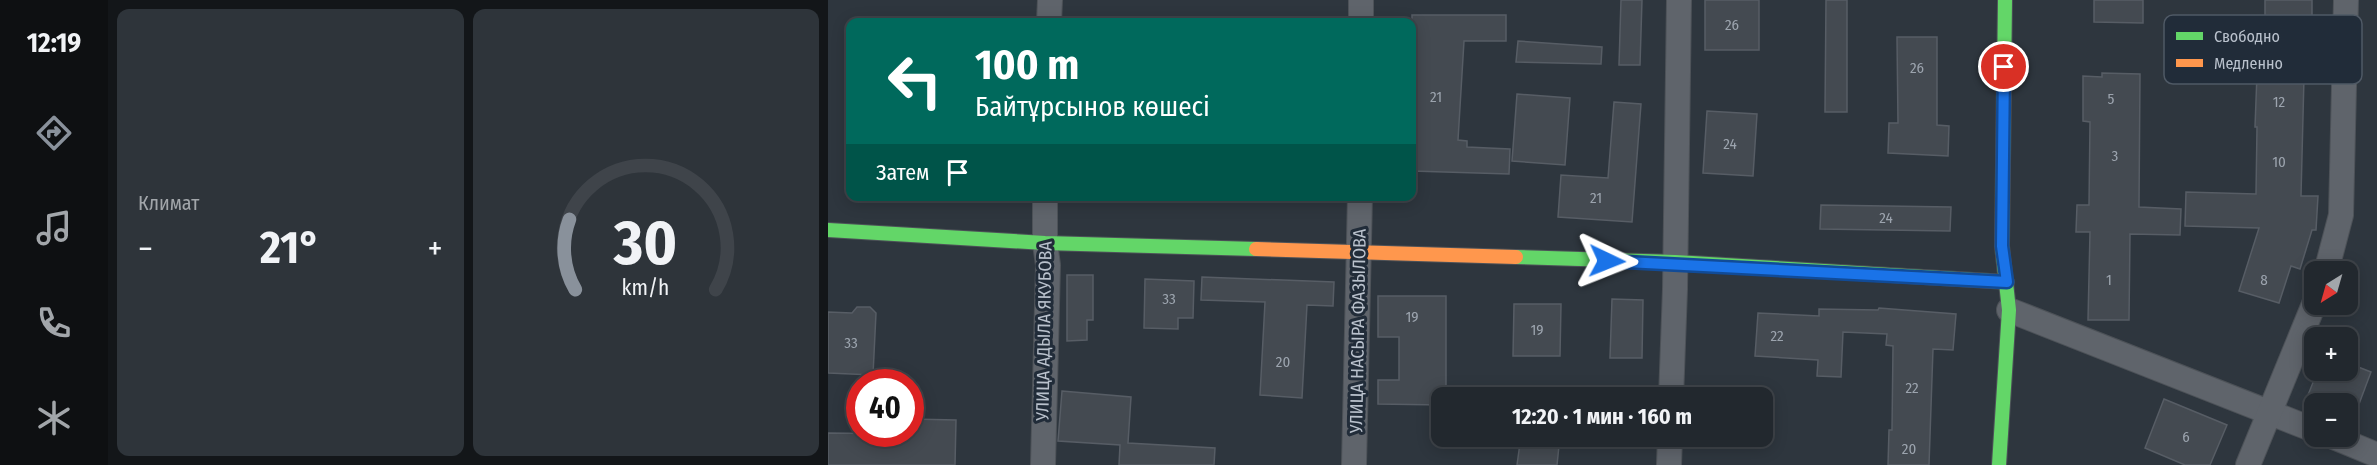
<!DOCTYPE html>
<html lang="ru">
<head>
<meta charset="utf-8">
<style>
	:root { --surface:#22282e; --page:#2e343a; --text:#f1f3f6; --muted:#a2a6aa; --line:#3f444a; --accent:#89919b }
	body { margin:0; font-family:"Fira Sans Condensed",sans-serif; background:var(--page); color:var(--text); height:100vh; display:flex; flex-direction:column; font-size:22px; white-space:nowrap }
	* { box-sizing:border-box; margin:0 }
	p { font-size:20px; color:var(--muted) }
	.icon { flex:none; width:33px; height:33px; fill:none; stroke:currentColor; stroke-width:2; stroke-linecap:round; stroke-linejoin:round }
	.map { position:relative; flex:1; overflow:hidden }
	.details { display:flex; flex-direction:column; gap:9px; padding:9px; background:#131619; width:720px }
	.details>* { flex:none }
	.banner { position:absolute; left:18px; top:18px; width:570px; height:183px; border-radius:12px; box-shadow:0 3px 15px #0003,0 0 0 2px var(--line); background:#00695c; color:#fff; overflow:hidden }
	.needle { width:39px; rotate:217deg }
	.buttons { position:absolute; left:1476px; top:261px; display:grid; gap:12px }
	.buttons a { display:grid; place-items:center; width:54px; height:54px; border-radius:12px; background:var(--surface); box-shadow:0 3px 15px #0003,0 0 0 2px var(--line); font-size:30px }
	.speed { position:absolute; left:18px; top:369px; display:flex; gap:12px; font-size:30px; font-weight:700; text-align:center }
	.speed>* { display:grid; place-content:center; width:78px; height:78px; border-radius:50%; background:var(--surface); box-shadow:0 3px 15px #0003,0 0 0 2px var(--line); line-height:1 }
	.speed .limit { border:9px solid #d22; background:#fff; color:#111 }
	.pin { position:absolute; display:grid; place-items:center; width:51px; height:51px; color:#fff; margin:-26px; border:3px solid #fff; border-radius:50%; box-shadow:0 2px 6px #0007 }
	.me { position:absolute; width:66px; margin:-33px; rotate:92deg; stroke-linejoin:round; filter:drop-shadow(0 0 4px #0008) }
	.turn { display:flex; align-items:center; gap:21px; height:126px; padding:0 30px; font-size:27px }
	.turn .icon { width:78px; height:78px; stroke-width:2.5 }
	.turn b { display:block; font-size:42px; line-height:51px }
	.then { display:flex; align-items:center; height:57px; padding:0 30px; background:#0003; gap:12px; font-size:22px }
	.big { font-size:45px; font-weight:700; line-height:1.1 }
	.details .tile { flex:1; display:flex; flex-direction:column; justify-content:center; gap:9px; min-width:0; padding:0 21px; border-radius:12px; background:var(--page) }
	.details .dial { align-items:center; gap:0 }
	.dial svg { height:156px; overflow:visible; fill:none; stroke:var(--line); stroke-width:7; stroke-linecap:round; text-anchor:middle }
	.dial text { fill:var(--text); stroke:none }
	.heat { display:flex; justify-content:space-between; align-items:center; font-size:33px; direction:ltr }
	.details .tiles { flex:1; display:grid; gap:9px; grid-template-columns:repeat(2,1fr) }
	.trip { position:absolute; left:603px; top:387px; width:342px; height:60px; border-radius:12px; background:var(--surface); box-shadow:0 3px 15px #0003,0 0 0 2px var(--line); font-weight:700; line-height:60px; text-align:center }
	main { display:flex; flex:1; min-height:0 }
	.menu { display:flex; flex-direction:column; width:108px; justify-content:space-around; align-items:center; background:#0e1012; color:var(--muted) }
	.menu .icon { width:42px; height:42px }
	.menu .active { color:var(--accent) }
	.menu b { font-size:27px; color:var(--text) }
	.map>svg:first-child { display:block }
	.building { fill:#444a51; stroke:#575d65; stroke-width:1.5 }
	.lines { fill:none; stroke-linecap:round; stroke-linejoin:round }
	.street-casing { stroke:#4d5258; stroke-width:26 }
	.fast-casing { stroke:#4d5258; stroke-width:16 }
	.slow-casing { stroke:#4d5258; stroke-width:16 }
	.street { stroke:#5f646b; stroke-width:24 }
	.fast { stroke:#63d668; stroke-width:14 }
	.slow { stroke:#ff974d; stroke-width:14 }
	.route-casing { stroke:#114b97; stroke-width:15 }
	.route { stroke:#1a73e8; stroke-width:10 }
	.labels { text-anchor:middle; stroke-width:6; stroke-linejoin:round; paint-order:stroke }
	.number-label { font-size:15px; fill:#9ca4ae }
	.street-label { font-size:18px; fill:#bac2cd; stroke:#212c39 }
	.key { fill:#212c39; stroke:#4f5965; stroke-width:1.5 }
	.key-label { font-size:16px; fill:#bac2cd }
</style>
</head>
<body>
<main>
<nav class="menu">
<b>12:19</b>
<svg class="icon active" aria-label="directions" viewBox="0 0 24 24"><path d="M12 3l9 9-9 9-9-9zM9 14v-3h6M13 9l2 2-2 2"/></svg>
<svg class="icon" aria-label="music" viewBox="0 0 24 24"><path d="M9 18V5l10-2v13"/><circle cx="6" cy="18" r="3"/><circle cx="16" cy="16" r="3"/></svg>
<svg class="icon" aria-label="phone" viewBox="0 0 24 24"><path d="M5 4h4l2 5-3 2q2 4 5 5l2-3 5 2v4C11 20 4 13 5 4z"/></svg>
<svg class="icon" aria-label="climate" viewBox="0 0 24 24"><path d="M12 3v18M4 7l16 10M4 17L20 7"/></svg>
</nav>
<section class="details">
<div class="tiles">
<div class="tile"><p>Климат</p>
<div class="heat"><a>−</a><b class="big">21°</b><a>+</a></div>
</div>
<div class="tile dial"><svg viewBox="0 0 100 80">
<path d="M14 69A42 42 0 1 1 86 69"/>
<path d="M14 69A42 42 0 0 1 11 33" stroke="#89919b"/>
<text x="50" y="56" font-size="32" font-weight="700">30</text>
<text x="50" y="72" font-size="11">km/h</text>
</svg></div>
</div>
</section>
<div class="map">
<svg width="1549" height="465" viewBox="0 0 1549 465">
	<rect width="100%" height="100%" fill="#2e363e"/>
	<!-- building -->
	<g class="building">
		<path d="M793,0h21l-2,65h-21z"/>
		<rect x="877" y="0" width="54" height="50"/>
		<path d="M998,0h21v112h-22z"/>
		<path d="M1266,0h49v23l-49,-1z"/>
		<path d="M1437,0h47v32l-47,-1z"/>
		<path d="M584,15h94v26h-42l-6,99 9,1v6l43,2 -1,25 -97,-3z"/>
		<path d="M1069,37h40v88l12,1 -1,30 -60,-3 1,-30h9z"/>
		<path d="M690,41l84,6 -1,17 -85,-2z"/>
		<path d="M1274,73l38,1 -1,133 42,2 -1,26 -50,-1 -1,86h-41l2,-88h-14l1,-27h12l1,-83 -7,-1v-45l19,1z"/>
		<path d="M1429,74l47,3 -3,119h17l-2,34h-4l-12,39 -9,-3 -12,37 -40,-12 20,-63 -74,-2 1,-34 70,2 1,-67h-2z"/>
		<path d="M689,94l53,4 -5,67 -53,-4z"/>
		<path d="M786,102l27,2 -9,118 -74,-5 3,-42 47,3z"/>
		<path d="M879,111l50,3 -4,62 -50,-3z"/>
		<path d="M993,205l130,2 -1,24 -130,-2z"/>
		<path d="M239,275h26v45h-6v20l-20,1z"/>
		<path d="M374,277l132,5 -1,24 -26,-1 -5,93 -42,-3 5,-93 -64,-2z"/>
		<path d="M317,279l49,2 -1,37h-15v11l-34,-1z"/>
		<path d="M550,296h68v102h-4v7l-64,-1v-24h21v-43h-21z"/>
		<path d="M784,299l31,1 -1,58h-32z"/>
		<path d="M686,304h47l-1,52h-47z"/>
		<path d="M29,307h13l6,6 -3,62 -45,-2v-61l24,1z"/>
		<path d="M1051,308l77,6 -3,36 -20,-1 -4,116h-41l1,-35h3l1,-84 -7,-1 1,-11 -44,-2 -2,45 -24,-1 1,-16 -63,-4 3,-43 61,3v-7l59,1z"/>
		<path d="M1520,363l23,9 -12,32h-29l-22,-9 10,-25h30z"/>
		<path d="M234,391l69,6 -3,46 87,5 -1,17h-95l1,-20 -62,-4z"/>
		<path d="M1336,399l63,26 -17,40h-25l-40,-17z"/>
		<path d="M82,419l46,1 -1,45h-127v-32l82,1z"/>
		<path d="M693,436h39l-3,29h-40z"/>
	</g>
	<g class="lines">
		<defs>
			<g id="street">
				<path d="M221,22l1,-22"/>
				<path d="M533,22v-22"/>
				<path d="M1498,272l15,-57 5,-215"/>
				<path d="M1181,310l305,120"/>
				<path d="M843,398l4,-109 4,-289"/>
				<path d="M1503,436l46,19"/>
				<path d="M215,465l5,-200 -3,-22v-47"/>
				<path d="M526,465l6,-269"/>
				<path d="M841,465l1,-29"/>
				<path d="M1420,465l66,-161"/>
			</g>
			<g id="fast">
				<path d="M0,230l217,13 211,6"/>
				<path d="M688,257l159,5 332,20"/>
				<path d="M1171,465l10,-155 -7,-64 3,-246"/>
			</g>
			<path id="slow" d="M428,249l260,8"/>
		</defs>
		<!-- street casing -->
		<use href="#street" class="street-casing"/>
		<!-- fast casing -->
		<use href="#fast" class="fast-casing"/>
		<!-- slow casing -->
		<use href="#slow" class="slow-casing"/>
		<!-- street -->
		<use href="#street" class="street"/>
		<!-- fast -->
		<use href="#fast" class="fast"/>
		<!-- slow -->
		<use href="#slow" class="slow"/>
	</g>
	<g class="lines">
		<defs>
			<path id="route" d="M779,261l400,21 -5,-36 2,-179"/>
		</defs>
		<!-- route casing -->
		<use href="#route" class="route-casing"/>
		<!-- route -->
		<use href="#route" class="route"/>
	</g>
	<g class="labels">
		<!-- number labels -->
		<g class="number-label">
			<text x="904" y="30">26</text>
			<text x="1089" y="73">26</text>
			<text x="608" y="102">21</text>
			<text x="1283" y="104">5</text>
			<text x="1451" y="107">12</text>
			<text x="902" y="149">24</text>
			<text x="1287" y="161">3</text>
			<text x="1451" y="167">10</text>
			<text x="768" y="203">21</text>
			<text x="1058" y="223">24</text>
			<text x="1281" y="285">1</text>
			<text x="1436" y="285">8</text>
			<text x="341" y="304">33</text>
			<text x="584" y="322">19</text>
			<text x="709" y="335">19</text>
			<text x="949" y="341">22</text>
			<text x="23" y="348">33</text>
			<text x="455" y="367">20</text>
			<text x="1084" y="393">22</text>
			<text x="1358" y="442">6</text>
			<text x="1081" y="454">20</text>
		</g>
		<!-- street labels -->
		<g class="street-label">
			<text transform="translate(216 331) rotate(-89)" y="6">УЛИЦА АДЫЛА ЯКУБОВА</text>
			<text transform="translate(530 331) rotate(-89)" y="6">УЛИЦА НАСЫРА ФАЗЫЛОВА</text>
		</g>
	</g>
	<!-- legend -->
	<rect x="1336" y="15" width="198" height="69" rx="9" class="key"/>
	<rect x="1348" y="32" width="27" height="8" fill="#63d668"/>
	<rect x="1348" y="59" width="27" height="8" fill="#ff974d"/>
	<g class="key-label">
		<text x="1386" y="42">Свободно</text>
		<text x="1386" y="69">Медленно</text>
	</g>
</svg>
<div class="buttons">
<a><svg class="needle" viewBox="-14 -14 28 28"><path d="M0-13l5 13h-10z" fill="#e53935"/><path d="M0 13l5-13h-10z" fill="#a2a6aa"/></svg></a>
<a>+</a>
<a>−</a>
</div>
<div class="speed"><div class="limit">40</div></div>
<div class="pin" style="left:1176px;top:67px;background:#d93025"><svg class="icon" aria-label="arrive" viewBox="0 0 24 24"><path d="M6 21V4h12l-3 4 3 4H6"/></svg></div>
<svg class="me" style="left:779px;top:261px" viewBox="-20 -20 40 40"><path d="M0-17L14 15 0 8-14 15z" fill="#1a73e8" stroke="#fff" stroke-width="4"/></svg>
<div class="trip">12:20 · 1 мин · 160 m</div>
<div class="banner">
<div class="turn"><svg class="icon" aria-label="left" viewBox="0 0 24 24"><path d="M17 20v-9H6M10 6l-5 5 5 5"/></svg><div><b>100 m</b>Байтұрсынов көшесі</div></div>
<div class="then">Затем<svg class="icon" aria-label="arrive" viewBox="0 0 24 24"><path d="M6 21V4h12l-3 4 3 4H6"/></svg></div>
</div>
</div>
</main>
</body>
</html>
